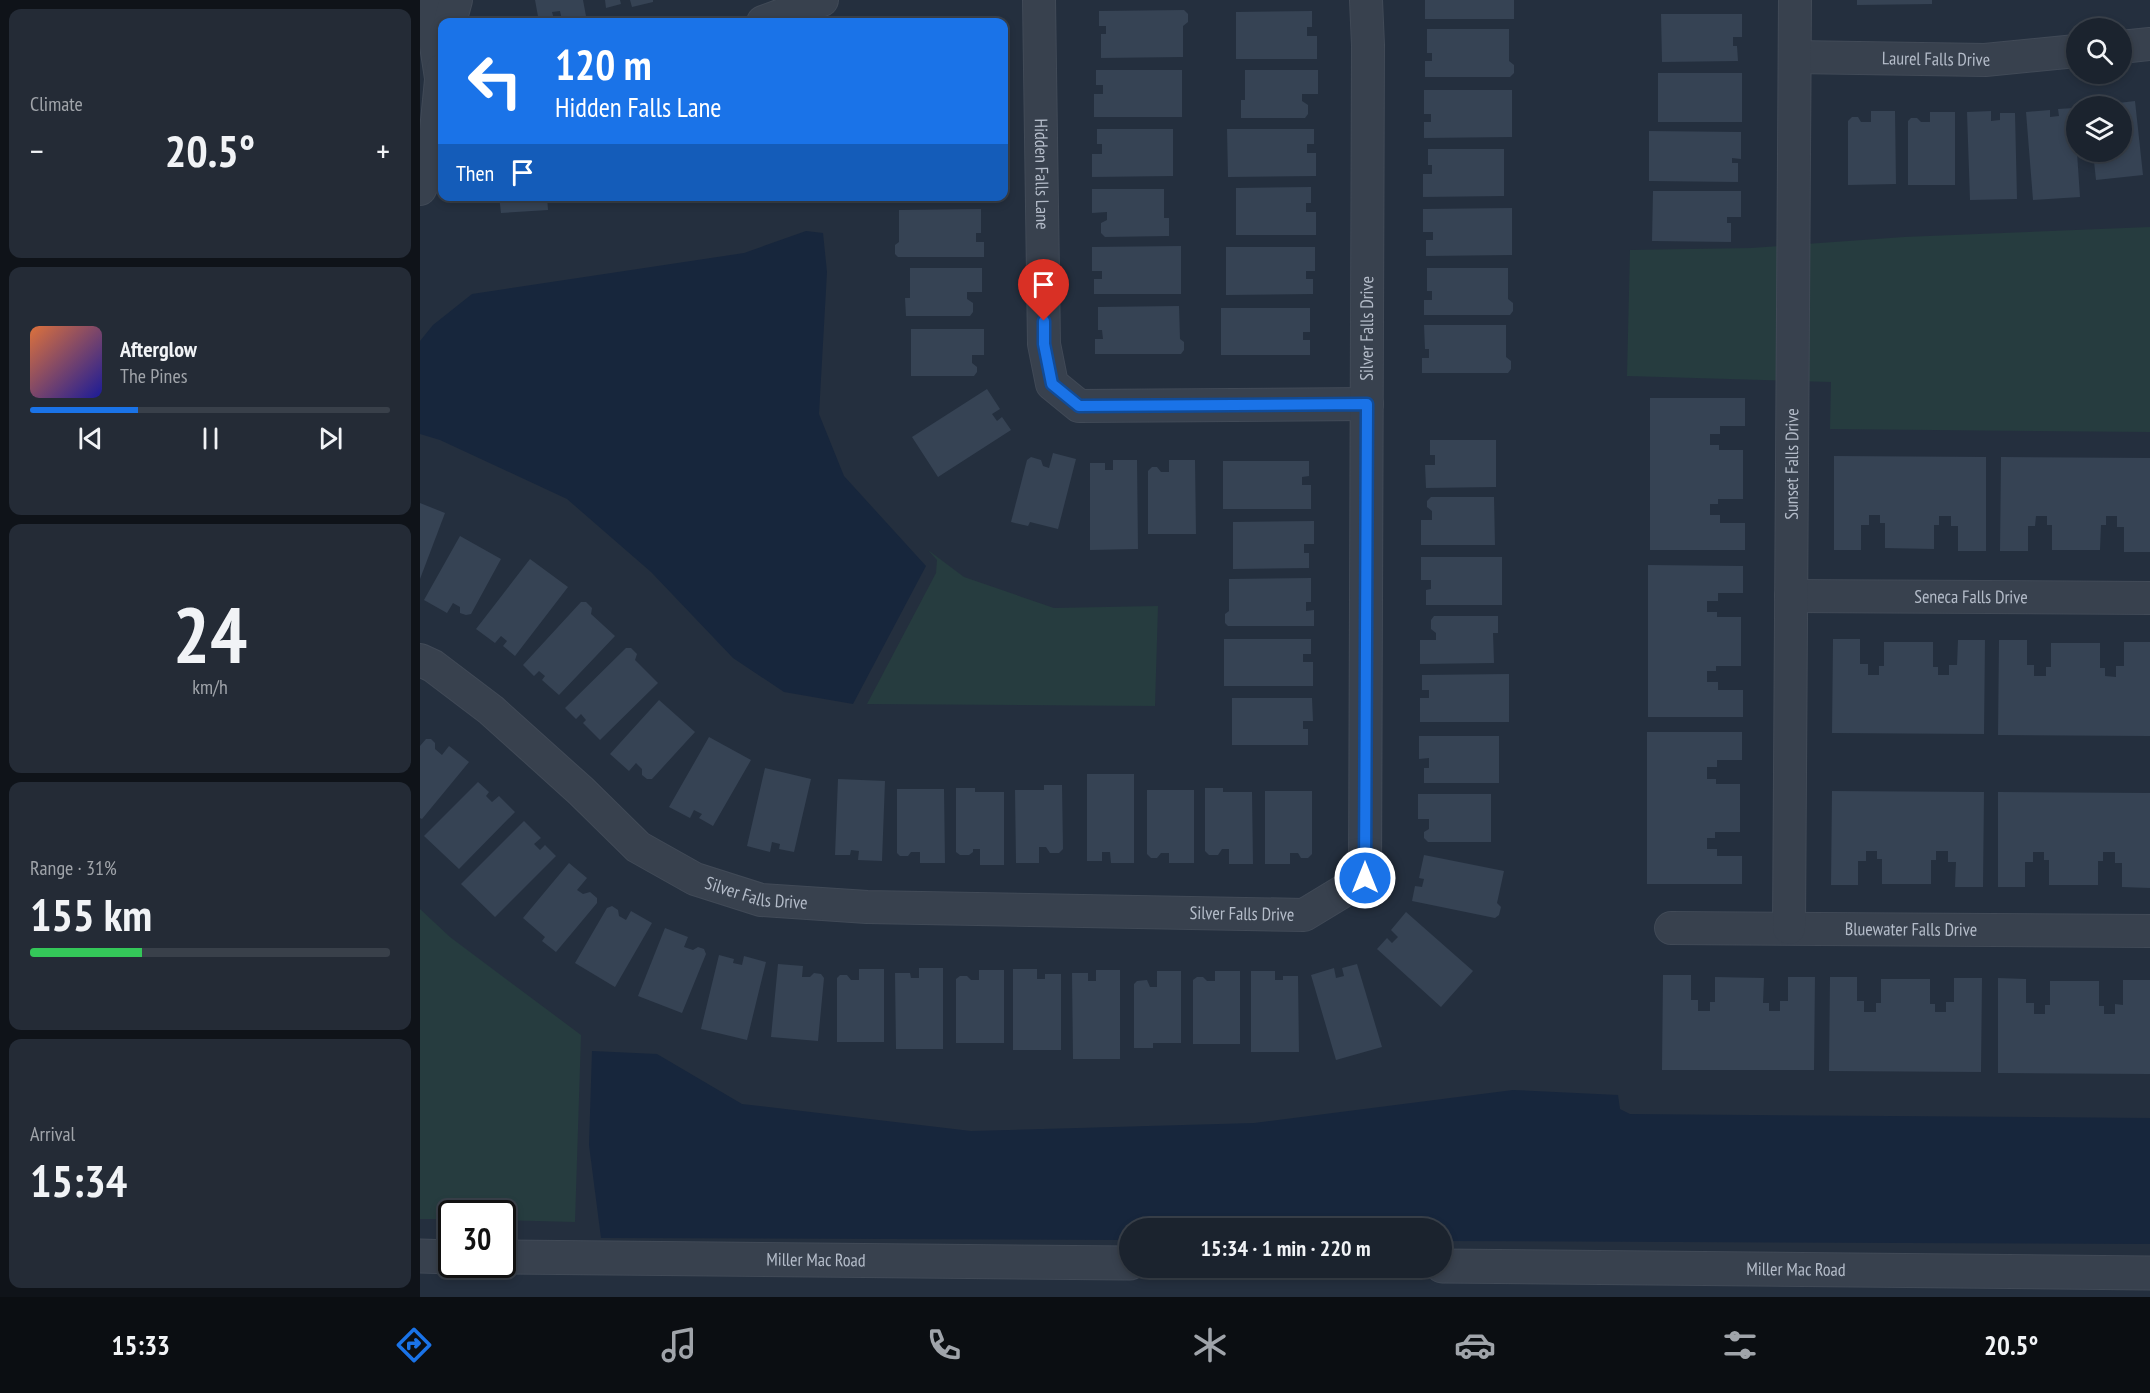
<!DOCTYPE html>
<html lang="en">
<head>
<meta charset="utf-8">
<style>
	:root { --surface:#1b232e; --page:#242b36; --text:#f1f3f6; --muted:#a0a4aa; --line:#39404a; --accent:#1a73e8 }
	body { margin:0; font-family:"PT Sans Narrow",sans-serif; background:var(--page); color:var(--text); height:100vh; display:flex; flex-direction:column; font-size:22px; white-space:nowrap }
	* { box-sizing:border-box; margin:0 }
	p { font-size:20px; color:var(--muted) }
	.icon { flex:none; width:33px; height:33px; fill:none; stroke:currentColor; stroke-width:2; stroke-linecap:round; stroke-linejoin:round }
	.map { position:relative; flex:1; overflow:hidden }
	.side { display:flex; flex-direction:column; gap:9px; padding:9px; background:#0f1319; width:420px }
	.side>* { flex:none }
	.hud { position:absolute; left:18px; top:18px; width:570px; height:183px; border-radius:12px; box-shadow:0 3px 9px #0003,0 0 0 2px var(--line); background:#1a73e8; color:#fff; overflow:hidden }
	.controls { position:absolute; left:1646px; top:18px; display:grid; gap:12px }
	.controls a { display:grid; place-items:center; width:66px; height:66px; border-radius:50%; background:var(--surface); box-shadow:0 3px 9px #0003,0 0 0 2px var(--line); font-size:30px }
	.speed { position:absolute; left:18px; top:1200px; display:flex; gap:12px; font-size:30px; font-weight:700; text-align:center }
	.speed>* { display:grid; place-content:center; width:78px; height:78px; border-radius:50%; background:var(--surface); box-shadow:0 3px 9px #0003,0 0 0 2px var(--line); line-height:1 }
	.speed .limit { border:3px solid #111; border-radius:9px; background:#fff; color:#111 }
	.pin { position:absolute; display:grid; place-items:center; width:51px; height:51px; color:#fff; margin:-62px -26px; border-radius:50% 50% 50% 0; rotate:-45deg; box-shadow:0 0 6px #0007 }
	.pin .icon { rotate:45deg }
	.me { position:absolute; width:66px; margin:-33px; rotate:0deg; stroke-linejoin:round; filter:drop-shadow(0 0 4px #0008) }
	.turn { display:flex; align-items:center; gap:21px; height:126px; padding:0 18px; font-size:27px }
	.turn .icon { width:78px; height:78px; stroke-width:2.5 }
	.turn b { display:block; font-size:42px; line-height:51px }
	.then { display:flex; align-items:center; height:57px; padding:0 18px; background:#0003; gap:12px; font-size:22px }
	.big { font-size:45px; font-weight:700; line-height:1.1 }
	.side .card { flex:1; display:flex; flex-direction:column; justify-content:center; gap:9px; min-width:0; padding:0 21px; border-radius:12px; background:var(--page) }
	.side .dial { align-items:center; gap:0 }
	.dial b { font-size:78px; line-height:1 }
	.song { display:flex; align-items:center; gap:18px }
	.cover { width:72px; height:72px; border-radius:9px; background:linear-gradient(135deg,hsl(20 70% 55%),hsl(240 70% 35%)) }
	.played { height:6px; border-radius:3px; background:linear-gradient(90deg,var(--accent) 30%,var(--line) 30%) }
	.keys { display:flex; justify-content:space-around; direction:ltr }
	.heat { display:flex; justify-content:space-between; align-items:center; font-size:33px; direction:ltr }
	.charge { height:9px; border-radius:4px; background:linear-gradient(90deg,#34c759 31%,var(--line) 0) }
	.trip { position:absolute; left:699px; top:1218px; width:333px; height:60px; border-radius:30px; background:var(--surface); box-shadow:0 3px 9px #0003,0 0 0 2px var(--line); font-weight:700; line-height:60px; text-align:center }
	.dock { display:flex; height:96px; justify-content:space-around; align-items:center; background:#0b0e12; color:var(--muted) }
	.dock .icon { width:42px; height:42px }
	.dock .on { color:var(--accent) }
	.dock b { font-size:27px; color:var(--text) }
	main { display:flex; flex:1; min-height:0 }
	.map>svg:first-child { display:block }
	.green { fill:#263c3f }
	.water { fill:#17263c }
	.building { fill:#364354 }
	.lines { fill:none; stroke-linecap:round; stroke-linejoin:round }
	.minor-casing { stroke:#414a57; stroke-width:34 }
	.tertiary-casing { stroke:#414a57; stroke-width:35 }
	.minor { stroke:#38414e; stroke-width:32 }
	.tertiary { stroke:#38414e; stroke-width:33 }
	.route-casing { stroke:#114b97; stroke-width:15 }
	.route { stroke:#1a73e8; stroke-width:10 }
	.labels { text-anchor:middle; stroke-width:6; stroke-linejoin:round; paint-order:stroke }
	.street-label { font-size:18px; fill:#b4bcc9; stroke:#1d2633 }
</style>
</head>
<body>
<main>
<section class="side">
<div class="card"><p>Climate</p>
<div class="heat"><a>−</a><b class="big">20.5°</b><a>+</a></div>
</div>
<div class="card">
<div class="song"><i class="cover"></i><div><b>Afterglow</b><p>The Pines</p></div></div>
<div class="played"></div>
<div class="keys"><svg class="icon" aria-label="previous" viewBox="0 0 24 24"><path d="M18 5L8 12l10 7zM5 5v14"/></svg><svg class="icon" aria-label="pause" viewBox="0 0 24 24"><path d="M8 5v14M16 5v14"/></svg><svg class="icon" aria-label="next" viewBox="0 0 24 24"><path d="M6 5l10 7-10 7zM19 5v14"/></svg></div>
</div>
<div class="card dial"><b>24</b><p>km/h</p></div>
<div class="card"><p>Range · 31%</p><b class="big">155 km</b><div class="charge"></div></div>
<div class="card"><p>Arrival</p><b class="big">15:34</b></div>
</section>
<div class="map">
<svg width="1730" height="1297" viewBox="0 0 1730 1297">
	<rect width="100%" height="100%" fill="#242f3e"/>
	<!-- green -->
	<g class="green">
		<path d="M1730,227v205l-320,-3 1,-47 -204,-6 3,-126 121,-2 153,-11z"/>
		<path d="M508,550l36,27 90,31 104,-2 -3,100 -288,-2 69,-131 1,-13z"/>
		<path d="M0,909l30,28 131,98 -6,187 -72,-2 -1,-6h-50l-1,5h-31z"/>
	</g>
	<!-- water -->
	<g class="water">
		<path d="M386,231l17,2 4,39 -8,142 25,62 82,90 -73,138 -69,-12 -51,-34 -82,-86 -84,-73 -127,-59 -20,-6v-93l13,-16 39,-31 272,-41z"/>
		<path d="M172,1051l65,3 85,50 229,27 283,-8 259,-33 105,5 2,14 10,5 520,4v126l-708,-3v-13h-312l-1,12 -528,-2 -12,-93z"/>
	</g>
	<!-- building -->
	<g class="building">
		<path d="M115,0h48l3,16 -24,4 -2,-9 -8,1 2,7 -15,3z"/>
		<path d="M185,0h15l1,4 -15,4z"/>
		<path d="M210,0h23v2l-21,5z"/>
		<rect x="1005" y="0" width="89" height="19"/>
		<path d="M1437,0h75v4l-75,1z"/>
		<path d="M764,10l4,4v8l-5,4v31l-82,1v-24h5v-8h-7v-15z"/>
		<path d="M892,11v16h-5v9h10v23h-81v-47z"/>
		<path d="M1241,14h81v23h-9v9h4l1,15 -76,1z"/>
		<path d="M1007,29h82v32l5,4v8l-4,4h-85v-16h7v-8h-5z"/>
		<path d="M676,70h86v47h-88v-23h9v-9h-7z"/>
		<path d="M825,70h73v24h-16v7l6,4v9l-3,4h-64v-18h4z"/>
		<rect x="1238" y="73" width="84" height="49"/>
		<path d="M1004,90h88v47l-88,1v-16h7v-8h-7z"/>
		<path d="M1715,101l8,74 -47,5 -3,-28h28v-46h-11v-2z"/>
		<path d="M1654,108l6,89 -47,3 -7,-88 24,-2v7l9,-1 -1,-7z"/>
		<path d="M1451,111h24l1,73 -48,1v-64l4,-4h6l3,5h10z"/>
		<path d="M1571,111v10l9,-1v-7h15l2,86 -47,1 -3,-88z"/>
		<path d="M1510,112h25v73h-47v-64l3,-3h6l4,4h9z"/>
		<path d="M677,129h76v47l-81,1v-23h10v-10h-5z"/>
		<path d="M807,129h87v15h-7v9h9v23l-88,1z"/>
		<path d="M1229,131l92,1v27l-9,-1v5h6v19l-89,-1z"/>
		<path d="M1008,149h76v47l-81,1v-23h9v-9h-4z"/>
		<path d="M891,187v16h-5v9h10v23h-80v-47z"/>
		<path d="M672,189h72v29h5v18l-64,1 -4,-4v-10l6,-3v-8l-15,1z"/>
		<path d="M1233,191h88v26h-14v6h4v19l-79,-1z"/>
		<path d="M79,196h48l1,14 -47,3z"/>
		<rect x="484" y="196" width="80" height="3"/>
		<path d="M1092,208v47l-86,1v-16h7v-8h-10v-23z"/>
		<path d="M561,209v24h-5v9h8v15h-86l-3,-3v-9l4,-3v-32z"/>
		<path d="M761,246v48h-87v-15h8v-8h-10v-24z"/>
		<path d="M806,247h89v24h-9v8h7v15l-87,1z"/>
		<path d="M490,268h72v24h-15v7l6,4v9l-3,4h-64l-1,-18h5z"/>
		<path d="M1007,268h81v31l5,4v8l-3,4h-86v-15h8v-9h-5z"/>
		<path d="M759,306l1,33 4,3v8l-3,4h-86v-15h8l-1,-9h-4v-23z"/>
		<path d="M801,308h89v24h-7v8h7v15h-89z"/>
		<path d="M1004,325h82v32l5,4v8l-3,4h-86v-15h7v-9h-4z"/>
		<path d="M491,329h73v26h-12v8l5,4v5l-3,4h-63z"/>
		<path d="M567,389l13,20 -8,5 5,7 5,-4 9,13 -73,47 -26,-40z"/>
		<path d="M1230,398h95v28h-25v8h-10v11h9v5h24v49h-25v5h-8v11h10v8h25v27h-95z"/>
		<path d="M1010,440h66v47l-70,1 -1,-23h10v-10h-5z"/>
		<path d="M633,453l23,6 -18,70 -28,-7 -2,4 -17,-4 16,-62 4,-3 10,3 2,6 6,2z"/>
		<path d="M1414,456l152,1v94h-28v-25h-7v-10h-12v9h-5v24l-49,-1v-25h-5v-8h-11v10h-8v25h-27z"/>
		<path d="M1581,457l149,1v94h-26v-25h-7v-11h-11v9h-5l-1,25h-48v-25h-5v-9h-11l-1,10h-7v25h-28z"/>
		<path d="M693,460h24l1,89 -48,1v-87h15v7h8z"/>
		<path d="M749,460h26l1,74h-48v-63l4,-4h5l4,5h8z"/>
		<path d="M803,461h86v15l-7,1v8h9v24h-88z"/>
		<path d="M1011,497h63l1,48h-74v-25h11v-9l-5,-4v-6z"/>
		<path d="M0,503l25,10 -25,66z"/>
		<path d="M894,521v23h-10v9h5v15l-76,1v-47z"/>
		<path d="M40,536l41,23 -30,55 -5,1 -6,-2v-6l-7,-4 -6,10 -23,-13z"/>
		<path d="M1001,557h81v48h-76v-15l5,-1v-9h-10z"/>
		<path d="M110,559l38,28 -53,69 -12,-10 4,-5 -6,-5 -6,7 -19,-14z"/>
		<path d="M1228,565l95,1v27h-25v8h-11v11h10v5h24v49h-25v5h-9v11h11v8h25v27h-95z"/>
		<path d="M891,578v24h-5v9l8,-1v16h-86l-3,-3v-9l4,-3v-32z"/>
		<path d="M161,602h5l6,6 -1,6 24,22 -56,59 -17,-15 3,-4 -6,-5 -5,5 -11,-11z"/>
		<path d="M1014,616h64v17h-5l1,30 -74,1v-24h16v-7l-5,-4v-9z"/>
		<path d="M804,639h87v15h-8v8h10v24h-89z"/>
		<path d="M1413,639h27v25h8v11h11v-9h5v-24h49v25h5v8h11v-10h8l1,-25h27l-1,94 -152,-1z"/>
		<path d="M1579,640h28v25h7v11h12v-9h5v-24h49v25h5v8l11,1v-11h8v-24h26v94l-152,-1z"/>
		<path d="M206,648h5l6,6 -2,6 23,23 -58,57 -17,-17 3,-3 -5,-6 -5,5 -11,-11z"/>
		<path d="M1089,674v48h-89v-24h9v-8h-7v-15z"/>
		<path d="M812,698h80l1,23h-10v8h5v16h-76z"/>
		<path d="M239,700l36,32 -43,47h-5l-5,-4v-6l-6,-6 -7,8 -19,-17z"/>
		<path d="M1227,732h95v28h-25v7h-10v12h9v5h24v48h-25v6h-8v11h10v7h25v28h-95z"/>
		<path d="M999,736h80v47h-75v-15h5v-10l-10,1z"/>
		<path d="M289,737l42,23 -38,66 -14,-8 3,-4 -8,-4 -4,8 -21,-11z"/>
		<path d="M6,739h5l4,4v6l7,6 7,-9 20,16 -47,57 -2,-1v-72z"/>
		<path d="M345,768l46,11 -17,73 -15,-3 1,-5 -8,-2 -2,10 -23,-6z"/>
		<path d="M667,774h47v89h-23l-1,-11h-8v9h-15z"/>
		<path d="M418,779l47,2 -3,80 -24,-1 1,-9 -8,-1 -1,5h-15z"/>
		<path d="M58,782l11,10 -3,4 6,6 7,-6 16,16 -56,57 -35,-33z"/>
		<path d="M624,785h18l1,64 -4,4h-9l-4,-6h-7v16h-23l-1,-73h29z"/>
		<path d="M536,788h19v4h29v73h-24v-16h-7v3l-4,3h-9l-4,-3z"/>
		<path d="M785,788h18v4h29l1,72h-24v-15h-7l-4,6h-9l-4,-4z"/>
		<path d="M477,789h47l1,74h-25v-11h-9l-3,4h-8l-3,-3z"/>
		<path d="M727,790h47v73h-25v-10h-8l-4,5h-6l-4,-4z"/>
		<path d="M845,791h47v63l-4,4h-7l-3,-5h-8v11h-25z"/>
		<path d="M1412,791l152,1 -1,95h-28l1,-25h-8v-11h-12v9h-5v24h-49v-25h-5v-8h-11v10h-8v24h-27z"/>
		<path d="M1578,792l152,1v95l-28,-1v-24h-7v-11h-12v9h-5v24h-49v-25h-5v-8h-11v10h-8v25h-27z"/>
		<path d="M998,794h73v48h-63l-4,-4v-6l5,-3v-10h-11z"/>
		<path d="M104,821l17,17 -7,6 6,6 5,-5 11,11 -61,61 -34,-33z"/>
		<path d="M1004,855l80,16 -7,32 4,4 -2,8 -4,3 -83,-17 3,-15 7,1 2,-8 -5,-1z"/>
		<path d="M149,863l18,15 -10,12 6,4 7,-2 7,6v5l-41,49 -14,-11 3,-4 -22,-19z"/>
		<path d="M192,906l6,4 1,6 7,4 5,-9 21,12 -37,64 -40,-24 32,-55z"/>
		<path d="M986,912l67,59 -32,36 -64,-58 10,-11 5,5 6,-6 -7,-7z"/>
		<path d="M245,928l23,9 -4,10 9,3 5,-3 6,2 2,5 -24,59 -44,-17z"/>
		<path d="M299,955l15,4 -1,4 9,2 2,-9 22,6 -19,78 -46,-11z"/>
		<path d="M358,964l25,2 -1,11h8l4,-4 7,1 3,4 -6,63 -47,-4z"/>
		<path d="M937,964l25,83 -46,13 -25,-85 23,-7 2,10 8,-2 -2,-8z"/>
		<path d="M499,968h24v81h-47l-1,-76h15l1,5h8z"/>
		<path d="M439,969h25v73h-47v-64l3,-3h7l4,5h8z"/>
		<path d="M593,969h24v10h8v-5h16v76h-48z"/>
		<path d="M559,970h25v73h-48v-64l4,-3h7l4,4h8z"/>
		<path d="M676,970h24v89h-47l-1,-86h16v8h8z"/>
		<path d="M737,971h24v72h-28v5h-19v-64l3,-3 10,-1 3,7h7z"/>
		<path d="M795,971h25v73h-47v-64l4,-3h6l4,4h8z"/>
		<path d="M831,971h24v9h8v-4h15l1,76h-48z"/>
		<path d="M1243,975h28v25h7v11h12v-9h5v-25l49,1 -1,25h6v8h11v-10h8v-24h27l-1,93h-152z"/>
		<path d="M1410,977h27v24h7v11h12v-9h5v-24h49v25h5v8h11v-10h8v-24h28l-1,94 -152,-1z"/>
		<path d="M1578,978l28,1v24h8v11h11v-9h5v-24h49v25h5v8h11v-10l8,1v-25h27v94l-152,-1z"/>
	</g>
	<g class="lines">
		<defs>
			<g id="minor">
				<path d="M9,0l12,78"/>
				<path id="s1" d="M619,0l5,344 8,40 27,22 288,-2"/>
				<path d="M30,22l6,-22"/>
				<path d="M343,22l59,-22"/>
				<path d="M1701,47l29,-3"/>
				<path id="s2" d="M1375,57l190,3 91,-9"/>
				<path d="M0,189l13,-28 9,-91"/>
				<path id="s3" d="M1371,596l359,2"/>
				<path id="s4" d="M0,660l13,6 58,44 90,81 57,56 57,32 66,21 106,7 437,8 61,-37 3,-833 -2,-45"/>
				<path id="s5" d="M1251,928l479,3"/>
				<path id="s6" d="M1369,928l6,-928"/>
			</g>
			<g id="tertiary">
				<path d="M0,1256l32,1"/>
				<path id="s7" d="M82,1257l628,6"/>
				<path id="s8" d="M1022,1266l708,7"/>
			</g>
		</defs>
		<!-- minor casing -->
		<use href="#minor" class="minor-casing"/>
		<!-- tertiary casing -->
		<use href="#tertiary" class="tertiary-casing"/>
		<!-- minor -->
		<use href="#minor" class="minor"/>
		<!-- tertiary -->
		<use href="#tertiary" class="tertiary"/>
	</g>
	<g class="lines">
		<defs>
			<path id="route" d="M624,321v23l8,40 27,22 288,-2 -2,474"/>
		</defs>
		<!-- route casing -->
		<use href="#route" class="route-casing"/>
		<!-- route -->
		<use href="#route" class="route"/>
	</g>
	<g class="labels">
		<!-- street labels -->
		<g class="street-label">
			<text dy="6" stroke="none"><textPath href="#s2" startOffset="141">Laurel Falls Drive</textPath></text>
			<text dy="6" stroke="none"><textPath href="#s1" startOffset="174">Hidden Falls Lane</textPath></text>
			<text dy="6" stroke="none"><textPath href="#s4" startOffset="1587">Silver Falls Drive</textPath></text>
			<text dy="6" stroke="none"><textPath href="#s6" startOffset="464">Sunset Falls Drive</textPath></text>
			<text dy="6" stroke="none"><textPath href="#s3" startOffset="180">Seneca Falls Drive</textPath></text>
			<text dy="6" stroke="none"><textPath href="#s4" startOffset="417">Silver Falls Drive</textPath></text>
			<text dy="6" stroke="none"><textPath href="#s4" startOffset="904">Silver Falls Drive</textPath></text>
			<text dy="6" stroke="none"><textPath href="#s5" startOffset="240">Bluewater Falls Drive</textPath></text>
			<text dy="6" stroke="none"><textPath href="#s7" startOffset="314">Miller Mac Road</textPath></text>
			<text dy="6" stroke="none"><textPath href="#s8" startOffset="354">Miller Mac Road</textPath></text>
		</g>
	</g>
</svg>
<div class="controls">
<a><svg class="icon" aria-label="search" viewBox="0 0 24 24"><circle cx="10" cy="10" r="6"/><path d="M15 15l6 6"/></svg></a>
<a><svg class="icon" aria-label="layers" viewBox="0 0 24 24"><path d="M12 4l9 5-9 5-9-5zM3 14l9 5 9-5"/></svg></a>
</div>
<div class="speed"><div class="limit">30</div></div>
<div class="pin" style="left:624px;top:321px;background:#d93025"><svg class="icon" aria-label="arrive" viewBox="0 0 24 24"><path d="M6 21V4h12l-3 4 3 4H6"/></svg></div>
<svg class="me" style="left:945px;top:878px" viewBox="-20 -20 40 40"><circle r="17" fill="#1a73e8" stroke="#fff" stroke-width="3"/><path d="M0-11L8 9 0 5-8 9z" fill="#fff"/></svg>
<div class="trip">15:34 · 1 min · 220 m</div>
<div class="hud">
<div class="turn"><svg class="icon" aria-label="left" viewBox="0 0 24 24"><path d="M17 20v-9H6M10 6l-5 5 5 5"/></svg><div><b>120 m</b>Hidden Falls Lane</div></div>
<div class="then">Then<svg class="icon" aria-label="arrive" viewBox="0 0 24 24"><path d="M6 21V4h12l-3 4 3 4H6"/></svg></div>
</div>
</div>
</main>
<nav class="dock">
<b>15:33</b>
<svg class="icon on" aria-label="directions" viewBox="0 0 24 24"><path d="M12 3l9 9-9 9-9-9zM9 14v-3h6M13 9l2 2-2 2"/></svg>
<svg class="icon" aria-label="music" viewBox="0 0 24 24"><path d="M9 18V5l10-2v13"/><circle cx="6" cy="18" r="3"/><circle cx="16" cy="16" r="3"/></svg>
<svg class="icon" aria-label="phone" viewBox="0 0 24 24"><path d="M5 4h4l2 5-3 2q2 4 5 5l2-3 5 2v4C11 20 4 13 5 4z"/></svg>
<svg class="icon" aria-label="climate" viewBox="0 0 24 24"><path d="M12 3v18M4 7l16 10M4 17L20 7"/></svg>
<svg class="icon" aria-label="car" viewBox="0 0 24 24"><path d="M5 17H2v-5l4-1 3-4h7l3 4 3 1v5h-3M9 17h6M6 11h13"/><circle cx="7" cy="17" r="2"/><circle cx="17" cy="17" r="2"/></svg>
<svg class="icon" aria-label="filters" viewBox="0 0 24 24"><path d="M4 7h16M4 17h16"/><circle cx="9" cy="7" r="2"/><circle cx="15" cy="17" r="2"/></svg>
<b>20.5°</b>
</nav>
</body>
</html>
